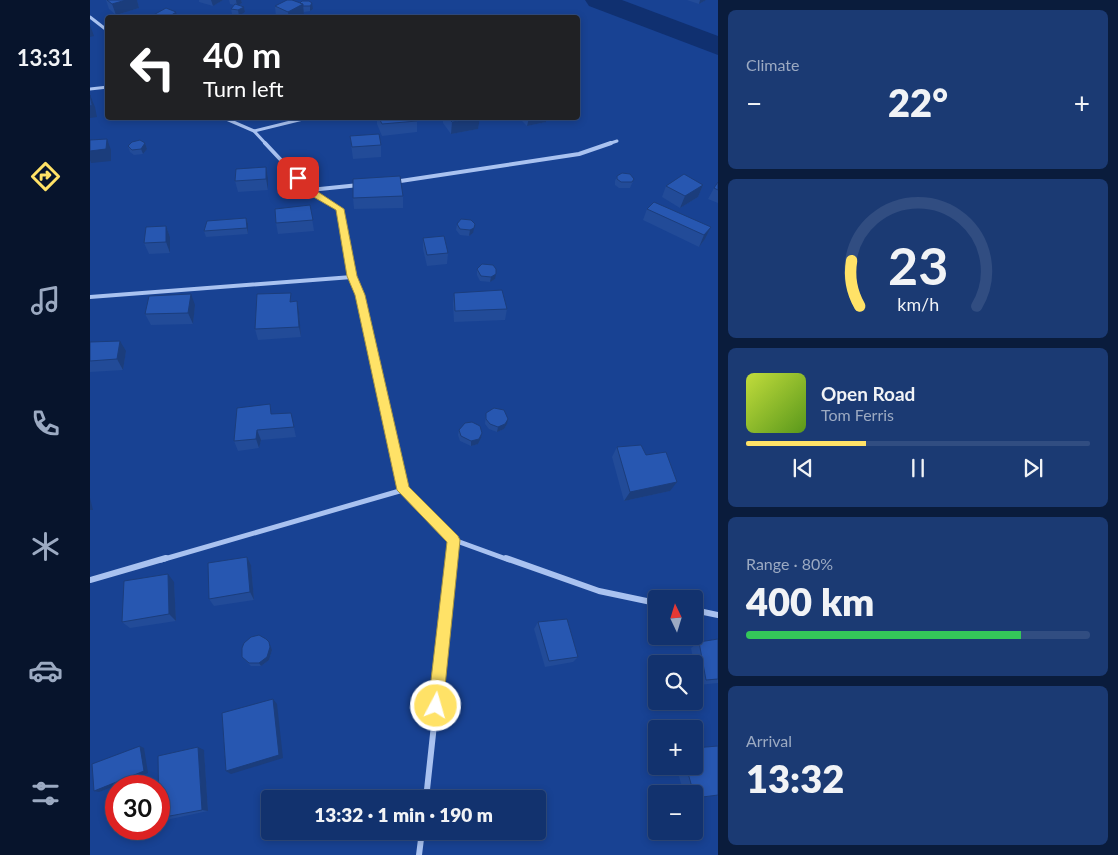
<!DOCTYPE html>
<html lang="en">
<head>
<meta charset="utf-8">
<style>
	:root { --surface:#12326e; --page:#1b3a73; --text:#f1f3f6; --muted:#9caac2; --line:#314d81; --accent:#ffe267 }
	body { margin:0; font-family:Lato,sans-serif; background:var(--page); color:var(--text); height:100vh; display:flex; flex-direction:column; font-size:19px; white-space:nowrap }
	* { box-sizing:border-box; margin:0 }
	p { font-size:16px; color:var(--muted) }
	.icon { flex:none; width:28px; height:28px; fill:none; stroke:currentColor; stroke-width:2; stroke-linecap:round; stroke-linejoin:round }
	.map { position:relative; flex:1; overflow:hidden }
	.panel { display:flex; flex-direction:column; gap:10px; padding:10px; background:#0a1c3c; width:400px }
	.panel>* { flex:none }
	.top-card { position:absolute; left:15px; top:15px; width:475px; height:105px; border-radius:5px; box-shadow:0 2px 8px #0003,0 0 0 1px var(--line); background:#202124; color:#fff; overflow:hidden }
	.needle { width:32px; rotate:356deg }
	.tools { position:absolute; left:558px; top:590px; display:grid; gap:10px }
	.tools a { display:grid; place-items:center; width:55px; height:55px; border-radius:5px; background:var(--surface); box-shadow:0 2px 8px #0003,0 0 0 1px var(--line); font-size:25px }
	.speed { position:absolute; left:15px; top:775px; display:flex; gap:10px; font-size:25px; font-weight:700; text-align:center }
	.speed>* { display:grid; place-content:center; width:65px; height:65px; border-radius:50%; background:var(--surface); box-shadow:0 2px 8px #0003,0 0 0 1px var(--line); line-height:1 }
	.speed .limit { border:8px solid #d22; background:#fff; color:#111 }
	.pin { position:absolute; display:grid; place-items:center; width:42px; height:42px; color:#fff; margin:-21px; border-radius:10px; box-shadow:0 2px 8px #0006 }
	.me { position:absolute; width:55px; margin:-28px; rotate:6deg; stroke-linejoin:round; filter:drop-shadow(0 0 4px #0008) }
	.turn { display:flex; align-items:center; gap:18px; height:105px; padding:0 15px; font-size:22px }
	.turn .icon { width:65px; height:65px; stroke-width:2.5 }
	.turn b { display:block; font-size:35px; line-height:42px }
	.big { font-size:38px; font-weight:800; line-height:1.1 }
	.panel .tile { flex:1; display:flex; flex-direction:column; justify-content:center; gap:8px; min-width:0; padding:0 18px; border-radius:8px; background:var(--page) }
	.panel .dial { align-items:center; gap:0 }
	.dial svg { height:130px; overflow:visible; fill:none; stroke:var(--line); stroke-width:7; stroke-linecap:round; text-anchor:middle }
	.dial text { fill:var(--text); stroke:none }
	.song { display:flex; align-items:center; gap:15px }
	.cover { width:60px; height:60px; border-radius:8px; background:linear-gradient(135deg,hsl(70 70% 55%),hsl(90 70% 35%)) }
	.played { height:5px; border-radius:2px; background:linear-gradient(90deg,var(--accent) 35%,var(--line) 35%) }
	.keys { display:flex; justify-content:space-around; direction:ltr }
	.heat { display:flex; justify-content:space-between; align-items:center; font-size:28px; direction:ltr }
	.charge { height:8px; border-radius:4px; background:linear-gradient(90deg,#34c759 80%,var(--line) 0) }
	.trip { position:absolute; left:171px; top:790px; width:285px; height:50px; border-radius:5px; background:var(--surface); box-shadow:0 2px 8px #0003,0 0 0 1px var(--line); font-weight:800; line-height:50px; text-align:center }
	main { display:flex; flex:1; min-height:0 }
	.dock { display:flex; flex-direction:column; width:90px; justify-content:space-around; align-items:center; background:#07142c; color:var(--muted) }
	.dock .icon { width:35px; height:35px }
	.dock .on { color:var(--accent) }
	.dock b { font-size:22px; color:var(--text) }
	.map>svg:first-child { display:block }
	.lines { fill:none; stroke-linecap:round; stroke-linejoin:round }
	.river { fill:#103070; fill-rule:evenodd }
	.minor-far3 { stroke:#a9c2f0; stroke-width:3 }
	.minor-far2 { stroke:#a9c2f0; stroke-width:4 }
	.minor-far1 { stroke:#a9c2f0; stroke-width:5 }
	.minor { stroke:#a9c2f0; stroke-width:6 }
	.wall { fill:#224b98 }
	.shaded-wall { fill:#1b3d7c }
	.building { fill:#2757b1; stroke:#1b3d7c }
	.route { fill:#ffe267; stroke:#a69343 }
</style>
</head>
<body>
<main>
<nav class="dock">
<b>13:31</b>
<svg class="icon on" aria-label="directions" viewBox="0 0 24 24"><path d="M12 3l9 9-9 9-9-9zM9 14v-3h6M13 9l2 2-2 2"/></svg>
<svg class="icon" aria-label="music" viewBox="0 0 24 24"><path d="M9 18V5l10-2v13"/><circle cx="6" cy="18" r="3"/><circle cx="16" cy="16" r="3"/></svg>
<svg class="icon" aria-label="phone" viewBox="0 0 24 24"><path d="M5 4h4l2 5-3 2q2 4 5 5l2-3 5 2v4C11 20 4 13 5 4z"/></svg>
<svg class="icon" aria-label="climate" viewBox="0 0 24 24"><path d="M12 3v18M4 7l16 10M4 17L20 7"/></svg>
<svg class="icon" aria-label="car" viewBox="0 0 24 24"><path d="M5 17H2v-5l4-1 3-4h7l3 4 3 1v5h-3M9 17h6M6 11h13"/><circle cx="7" cy="17" r="2"/><circle cx="17" cy="17" r="2"/></svg>
<svg class="icon" aria-label="filters" viewBox="0 0 24 24"><path d="M4 7h16M4 17h16"/><circle cx="9" cy="7" r="2"/><circle cx="15" cy="17" r="2"/></svg>
</nav>
<div class="map">
<svg width="628" height="855" viewBox="0 0 628 855">
	<rect width="100%" height="100%" fill="#184293"/>
	<g class="lines">
		<!-- river -->
		<path class="river" d="M495,0h37l96,36v19l-129,-49z"/>
		<!-- minor-far3 -->
		<g class="minor-far3">
			<path d="M0,17l18,14"/>
			<path d="M0,89l18,-2"/>
			<path d="M134,118l30,13 12,13"/>
			<path d="M164,131l53,-13"/>
			<path d="M518,144l9,-3"/>
		</g>
		<!-- minor-far2 -->
		<g class="minor-far2">
			<path d="M175,143l44,47 31,19 12,68 8,18 7,32"/>
			<path d="M304,182l185,-28 32,-11"/>
			<path d="M220,190l49,-5"/>
			<path d="M0,297l262,-20"/>
		</g>
		<!-- minor-far1 -->
		<g class="minor-far1">
			<path d="M277,326l36,164 51,50 -2,20"/>
			<path d="M364,540l55,20"/>
			<path d="M71,560l242,-70"/>
		</g>
		<!-- minor -->
		<g class="minor">
			<path d="M416,558l93,33 57,12"/>
			<path d="M0,580l76,-22"/>
			<path d="M604,610l24,5"/>
			<path d="M336,799l26,-241"/>
			<path d="M329,855l3,-24"/>
		</g>
	</g>
	<!-- wall -->
	<g class="wall">
		<path d="M16,0h31l2,8 -23,7 -7,-6z"/>
		<path d="M109,0h24l-10,6 -14,-4z"/>
		<path d="M139,0h12l1,3 -4,2 6,2 1,5 -6,4 -7,-2 -1,-5 3,-4 -4,-1z"/>
		<path d="M597,0h19l-7,4z"/>
		<path d="M219,1l4,8 -3,2 -6,1v3l-4,3h-22l-2,-1 -1,-11 25,-3z"/>
		<path d="M287,118h39l1,3v11l-35,4 -5,-12z"/>
		<path d="M353,118h37l-2,11 -27,5 -8,-11z"/>
		<path d="M429,118h27v4l-19,4z"/>
		<path d="M260,136l31,9v12l-28,2z"/>
		<path d="M55,143l2,6 -4,5 -9,1 -4,-3 -2,-6z"/>
		<path d="M176,167l2,11v12l-30,2 -3,-11z"/>
		<path d="M527,176l17,3 -4,9h-11l-4,-3v-4z"/>
		<path d="M628,182v21l-10,-4 6,-11z"/>
		<path d="M613,185l-5,12 -18,11 -18,-11 4,-11z"/>
		<path d="M313,196v12l-49,1 -1,-11z"/>
		<path d="M220,205l4,26 -36,3 -2,-11z"/>
		<path d="M557,209l64,18 -6,12 -6,8 -56,-27z"/>
		<path d="M156,218l2,6v10l-42,3 -2,-6z"/>
		<path d="M371,219l12,14 -4,3 -9,-1 -4,-5 1,-6z"/>
		<path d="M76,226l4,11v16l-21,1 -5,-11z"/>
		<path d="M333,238l25,15 -1,11 -20,2 -4,-17z"/>
		<path d="M403,265l2,14 -5,3 -10,-1 -3,-6v-6z"/>
		<path d="M364,293l53,16 -2,11 -51,2 -1,-18z"/>
		<path d="M207,301l2,11 2,25 -43,3 -3,-11 37,-27z"/>
		<path d="M105,305l-2,19 -42,1 -6,-11z"/>
		<path d="M0,342l36,9 -3,19 -33,2z"/>
		<path d="M396,413l21,11 -3,5 -7,3 -8,-3 -4,-5z"/>
		<path d="M183,414l20,9 3,14 -35,3 -2,8 -21,3 -4,-10z"/>
		<path d="M369,430l23,3 -1,5 -3,6 -7,2 -11,-5 -2,-6z"/>
		<path d="M527,447l29,8 24,36 -46,10 -12,-44z"/>
		<path d="M157,557l4,8 3,35 -40,6 -5,-7z"/>
		<path d="M84,582l2,39 -46,7 -8,-6z"/>
		<path d="M448,622l40,35 -5,5 -28,5 -11,-38z"/>
		<path d="M628,639v44l-20,2 -7,-37 8,-6z"/>
		<path d="M180,646l2,4 -3,10 -8,6h-10l-9,-9z"/>
		<path d="M628,746v49l-24,4v-5h-10l-8,-28h18z"/>
		<path d="M114,750l4,61 -42,9 -7,-2z"/>
	</g>
	<!-- shaded-wall -->
	<g class="shaded-wall">
		<path d="M36,0h11l2,8 -23,7 -4,-11z"/>
		<path d="M121,0h12l-10,6z"/>
		<path d="M146,0h5l1,3 -5,3z"/>
		<path d="M610,0h6l-7,4z"/>
		<path d="M222,3l1,6 -3,2v-5z"/>
		<path d="M213,4l1,11 -4,3h-11l-1,-6z"/>
		<path d="M154,7l1,5 -6,4 -1,-6z"/>
		<path d="M86,12l2,6h-11z"/>
		<path d="M0,25l4,11 -4,1z"/>
		<path d="M0,95l5,12 2,10 -7,1z"/>
		<path d="M390,118l-2,11 -27,5 1,-12z"/>
		<path d="M439,118h17v4l-19,4z"/>
		<path d="M17,139l4,11v11l-20,2 -1,-3v-9z"/>
		<path d="M55,143l2,6 -4,5 -2,-5z"/>
		<path d="M176,167l2,11v12l-2,-11z"/>
		<path d="M613,185l-5,12 -18,11 5,-12z"/>
		<path d="M156,218l2,6v10l-1,-6z"/>
		<path d="M385,224l-2,9 -4,3 1,-6z"/>
		<path d="M76,226l4,11v16l-4,-11z"/>
		<path d="M621,227l-6,12 -6,8 5,-12z"/>
		<path d="M406,274l-1,5 -5,3 1,-5z"/>
		<path d="M101,294l4,11 -2,19 -5,-11z"/>
		<path d="M207,301l2,11 2,25 -2,-10z"/>
		<path d="M30,341l6,10 -3,19 -6,-11z"/>
		<path d="M418,419l-1,5 -3,5 -7,3 1,-5z"/>
		<path d="M167,430l4,10 -2,8 -3,-9z"/>
		<path d="M392,433l-1,5 -3,6 -7,2v-5z"/>
		<path d="M587,482l-7,9 -46,10 6,-9z"/>
		<path d="M0,498l3,12h-3z"/>
		<path d="M157,557l4,8 3,35 -4,-8z"/>
		<path d="M78,574l6,8 2,39 -7,-7z"/>
		<path d="M179,642l3,8 -3,10 -8,6 -2,-3z"/>
		<path d="M183,699l4,5 6,54 -52,16 -5,-3z"/>
		<path d="M50,746l4,2 4,25 -49,19 -5,-1z"/>
		<path d="M108,747l6,3 4,61 -6,-1z"/>
	</g>
	<!-- building -->
	<g class="building">
		<path d="M17,0h19l-14,4z"/>
		<path d="M197,0h5l11,4 -15,8 -13,-6z"/>
		<path d="M212,1h7l3,2 -2,3h-7v-2l-3,-1z"/>
		<path d="M145,4l9,3 -6,3 -7,-1z"/>
		<path d="M76,8l10,4 -9,6h-19z"/>
		<path d="M0,95l2,10 -2,1z"/>
		<path d="M289,118h37l1,3 -35,3z"/>
		<path d="M358,118h30l-26,4z"/>
		<path d="M289,134l2,11 -29,2 -2,-11z"/>
		<path d="M17,139l-1,10 -16,2v-11z"/>
		<path d="M50,140l5,3 -4,6 -9,1 -4,-4 4,-4z"/>
		<path d="M176,167v12l-31,2 1,-12z"/>
		<path d="M532,173l8,1 4,5 -2,3h-11l-4,-3v-3z"/>
		<path d="M594,174l19,11 -18,11 -19,-10z"/>
		<path d="M310,176l3,20 -50,2v-19z"/>
		<path d="M628,182v8l-4,-2z"/>
		<path d="M564,202l57,25 -7,8 -57,-26z"/>
		<path d="M220,205l3,15 -37,3 -1,-14z"/>
		<path d="M156,218l1,10 -43,3 3,-10z"/>
		<path d="M371,219l10,1 4,4 -1,4 -4,2 -10,-1 -3,-5z"/>
		<path d="M76,226v16l-22,1 2,-16z"/>
		<path d="M354,236l4,17 -21,2 -4,-17z"/>
		<path d="M392,264l11,1 3,4v5l-5,3 -10,-1 -4,-7z"/>
		<path d="M412,290l5,19 -52,2 -1,-18z"/>
		<path d="M201,293l-1,9 7,-1 2,26 -44,2 2,-35z"/>
		<path d="M101,294l-3,19 -43,1 4,-18z"/>
		<path d="M30,341l-3,18 -27,2v-19z"/>
		<path d="M180,404l1,10 20,-1 3,14 -37,3 -1,9 -22,2 3,-33z"/>
		<path d="M404,408l10,2 4,9 -3,5 -7,3 -8,-3 -4,-5v-6z"/>
		<path d="M382,422l8,4 2,7 -3,6 -8,2 -10,-5 -2,-6 6,-7z"/>
		<path d="M551,445l5,10 20,-3 11,30 -47,10 -13,-45z"/>
		<path d="M157,557l3,35 -41,7 -1,-36z"/>
		<path d="M78,574l1,40 -47,8 2,-41z"/>
		<path d="M477,619l11,38 -29,4 -11,-39z"/>
		<path d="M169,635l7,4 3,3 1,5 -3,10 -8,6h-10l-7,-6v-9l2,-5 7,-6z"/>
		<path d="M628,639v40l-12,1 -7,-38z"/>
		<path d="M183,699l6,56 -53,16 -4,-58z"/>
		<path d="M50,746l4,25 -50,20 -2,-27z"/>
		<path d="M628,746v49l-23,3 -9,-32h8v-18z"/>
		<path d="M108,747l4,63 -43,8 -1,-62z"/>
	</g>
	<!-- route -->
	<path class="route" d="M205,176h5l12,12 32,21 13,67 8,19 44,192 49,49 2,4 -17,166 -2,5 -5,3 -6,-3 -2,-5 19,-164 -50,-52 -42,-195 -8,-19 -11,-66 -31,-18 -10,-12z"/>
</svg>
<div class="tools">
<a><svg class="needle" viewBox="-14 -14 28 28"><path d="M0-13l5 13h-10z" fill="#e53935"/><path d="M0 13l5-13h-10z" fill="#9caac2"/></svg></a>
<a><svg class="icon" aria-label="search" viewBox="0 0 24 24"><circle cx="10" cy="10" r="6"/><path d="M15 15l6 6"/></svg></a>
<a>+</a>
<a>−</a>
</div>
<div class="speed"><div class="limit">30</div></div>
<div class="pin" style="left:208px;top:178px;background:#d93025"><svg class="icon" aria-label="arrive" viewBox="0 0 24 24"><path d="M6 21V4h12l-3 4 3 4H6"/></svg></div>
<svg class="me" style="left:346px;top:706px" viewBox="-20 -20 40 40"><circle r="17" fill="#ffe267" stroke="#fff" stroke-width="3"/><path d="M0-11L8 9 0 5-8 9z" fill="#fff"/></svg>
<div class="trip">13:32 · 1 min · 190 m</div>
<div class="top-card">
<div class="turn"><svg class="icon" aria-label="left" viewBox="0 0 24 24"><path d="M17 20v-9H6M10 6l-5 5 5 5"/></svg><div><b>40 m</b>Turn left</div></div>
</div>
</div>
<section class="panel">
<div class="tile"><p>Climate</p>
<div class="heat"><a>−</a><b class="big">22°</b><a>+</a></div>
</div>
<div class="tile dial"><svg viewBox="0 0 100 80">
<path d="M14 69A42 42 0 1 1 86 69"/>
<path d="M14 69A42 42 0 0 1 9 41" stroke="#ffe267"/>
<text x="50" y="56" font-size="32" font-weight="700">23</text>
<text x="50" y="72" font-size="11">km/h</text>
</svg></div>
<div class="tile">
<div class="song"><i class="cover"></i><div><b>Open Road</b><p>Tom Ferris</p></div></div>
<div class="played"></div>
<div class="keys"><svg class="icon" aria-label="previous" viewBox="0 0 24 24"><path d="M18 5L8 12l10 7zM5 5v14"/></svg><svg class="icon" aria-label="pause" viewBox="0 0 24 24"><path d="M8 5v14M16 5v14"/></svg><svg class="icon" aria-label="next" viewBox="0 0 24 24"><path d="M6 5l10 7-10 7zM19 5v14"/></svg></div>
</div>
<div class="tile"><p>Range · 80%</p><b class="big">400 km</b><div class="charge"></div></div>
<div class="tile"><p>Arrival</p><b class="big">13:32</b></div>
</section>
</main>
</body>
</html>
